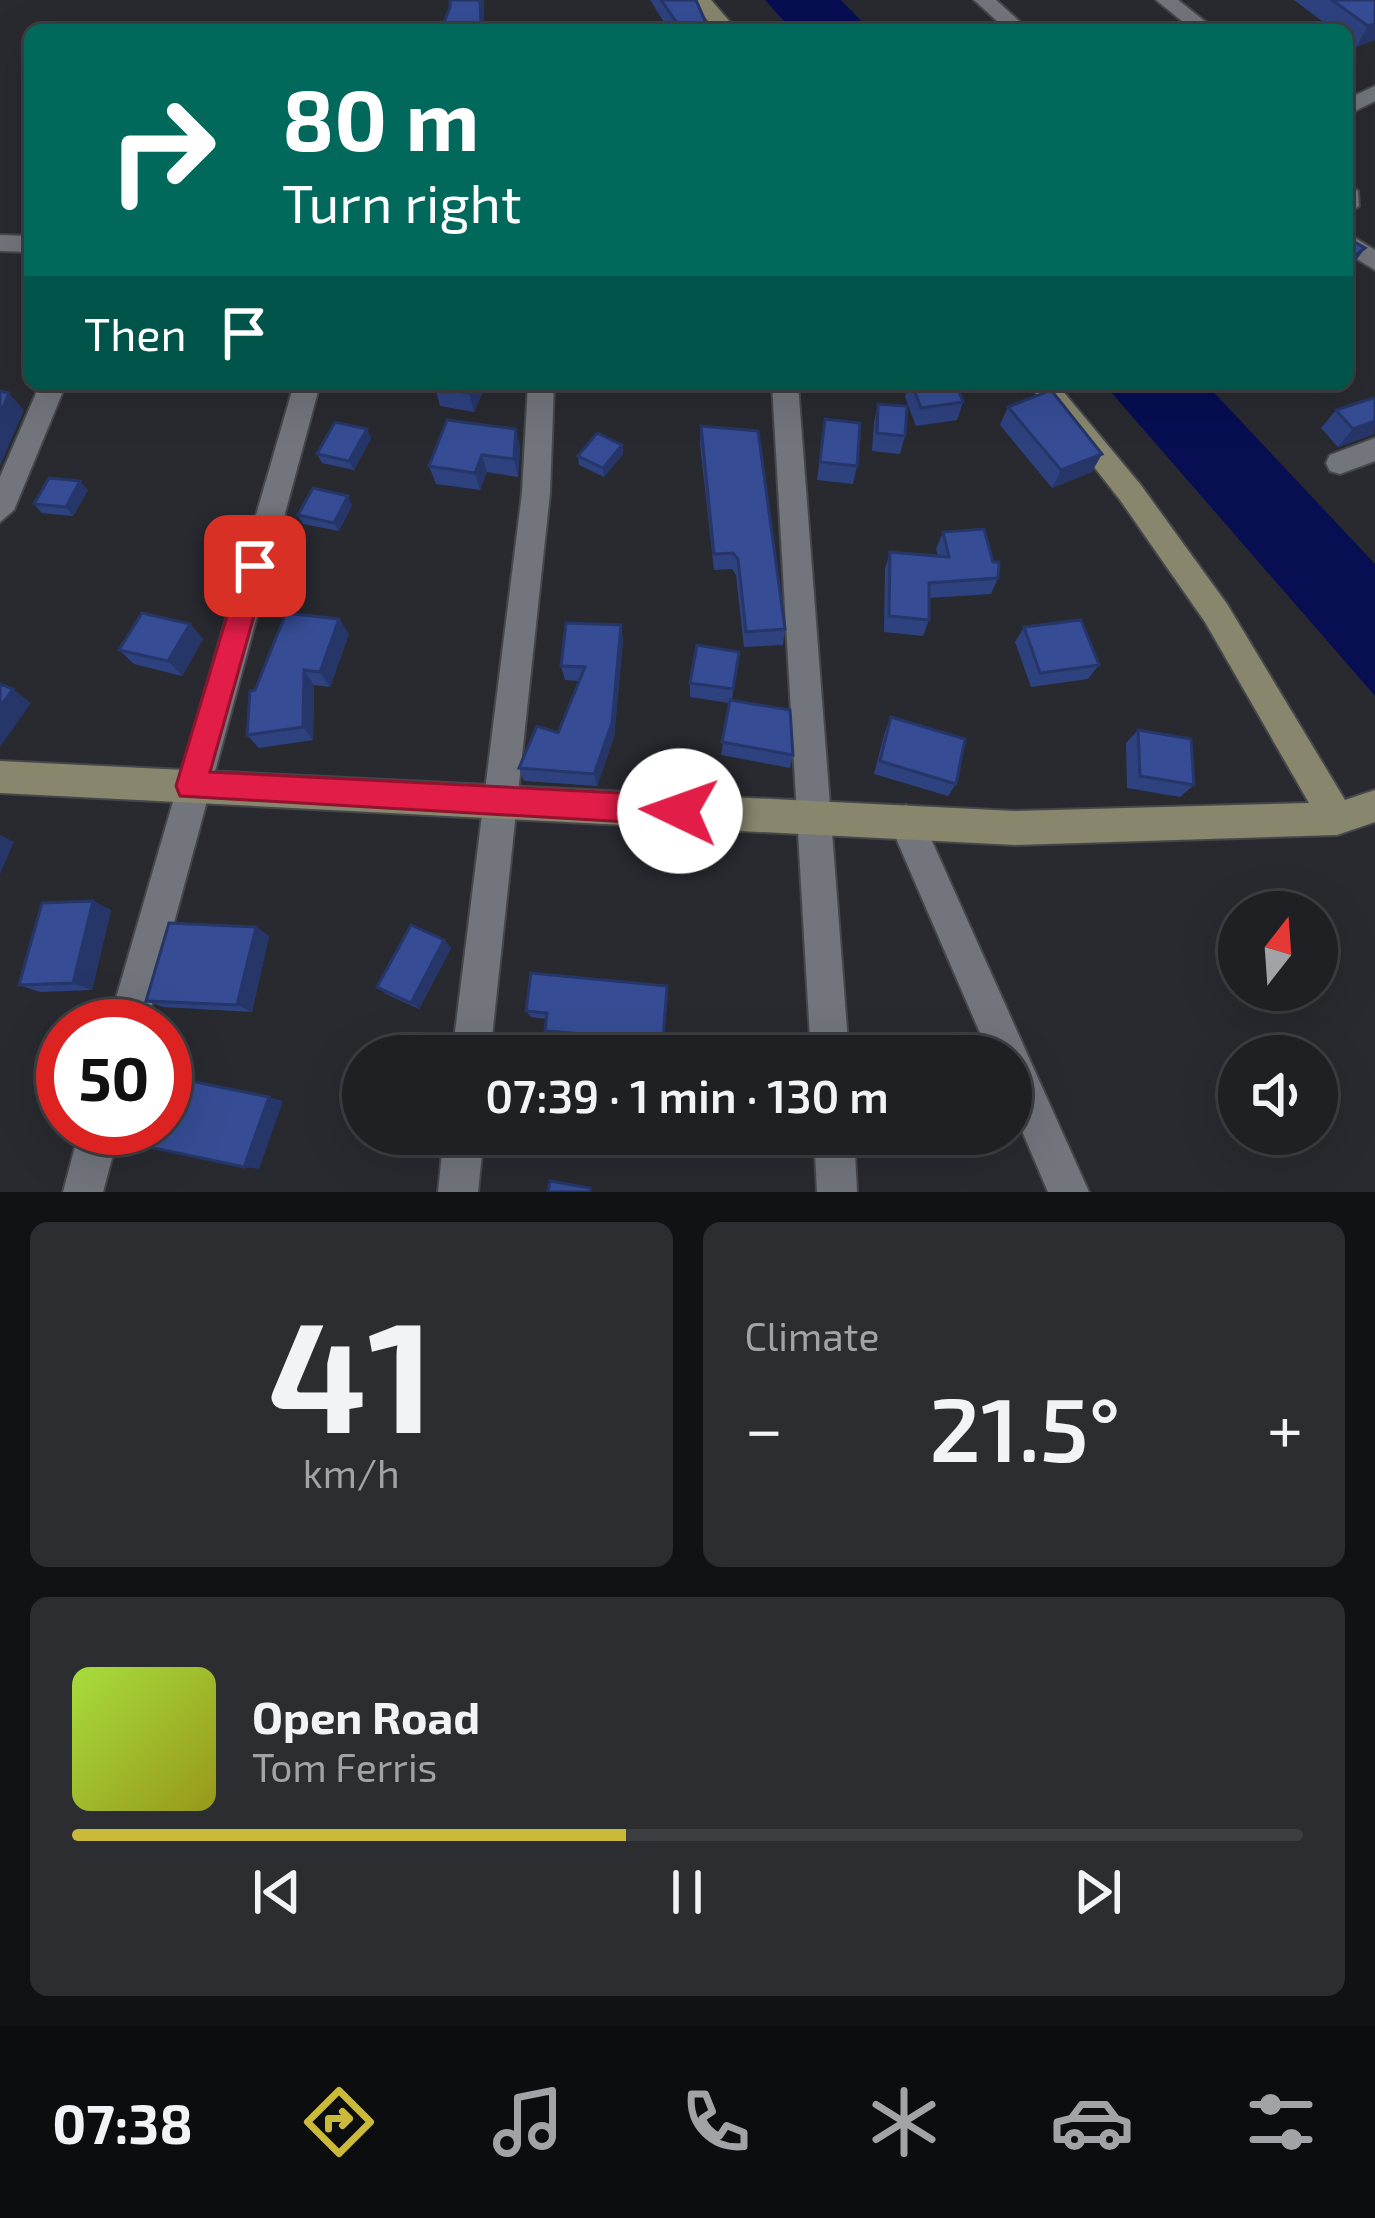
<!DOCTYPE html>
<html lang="en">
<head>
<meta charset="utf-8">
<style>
	:root { --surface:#1e2024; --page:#2b2d31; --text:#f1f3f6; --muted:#a1a3a6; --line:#3c3e41; --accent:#cbba39 }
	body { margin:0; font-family:"Exo 2",sans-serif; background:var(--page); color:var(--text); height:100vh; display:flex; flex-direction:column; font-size:45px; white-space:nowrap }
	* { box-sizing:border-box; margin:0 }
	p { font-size:39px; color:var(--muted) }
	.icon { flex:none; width:66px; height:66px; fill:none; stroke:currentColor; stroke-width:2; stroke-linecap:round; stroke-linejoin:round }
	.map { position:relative; height:1192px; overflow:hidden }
	.drawer { display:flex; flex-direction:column; gap:30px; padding:30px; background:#101214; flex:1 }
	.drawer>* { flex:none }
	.guide { position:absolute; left:24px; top:24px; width:1329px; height:366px; border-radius:18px; box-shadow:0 12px 48px #0002,0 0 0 3px var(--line); background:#00695c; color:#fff; overflow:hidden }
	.needle { width:78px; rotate:17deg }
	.fabs { position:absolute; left:1218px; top:891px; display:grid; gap:24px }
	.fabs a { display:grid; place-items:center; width:120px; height:120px; border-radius:50%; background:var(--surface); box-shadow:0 12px 48px #0002,0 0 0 3px var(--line); font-size:60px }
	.speed { position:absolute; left:36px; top:999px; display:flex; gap:24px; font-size:60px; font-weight:700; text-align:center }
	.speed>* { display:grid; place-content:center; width:156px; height:156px; border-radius:50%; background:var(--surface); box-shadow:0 12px 48px #0002,0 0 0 3px var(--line); line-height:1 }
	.speed .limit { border:18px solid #d22; background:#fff; color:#111 }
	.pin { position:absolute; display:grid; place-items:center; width:102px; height:102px; color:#fff; margin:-51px; border-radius:24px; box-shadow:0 6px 18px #0006 }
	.me { position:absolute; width:132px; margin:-66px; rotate:273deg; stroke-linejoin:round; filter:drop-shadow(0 0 9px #0008) }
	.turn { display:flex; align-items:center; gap:42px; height:252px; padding:0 60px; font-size:54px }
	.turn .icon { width:156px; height:156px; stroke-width:2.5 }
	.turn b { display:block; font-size:84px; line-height:102px }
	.then { display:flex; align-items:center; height:114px; padding:0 60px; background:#0003; gap:24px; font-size:45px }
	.big { font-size:90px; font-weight:600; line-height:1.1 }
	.drawer .widget { flex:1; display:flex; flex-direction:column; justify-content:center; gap:18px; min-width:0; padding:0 42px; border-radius:18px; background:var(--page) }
	.drawer .dial { align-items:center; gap:0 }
	.dial b { font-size:156px; line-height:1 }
	.song { display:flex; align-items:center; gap:36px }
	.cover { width:144px; height:144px; border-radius:18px; background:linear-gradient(135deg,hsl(80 70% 55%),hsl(60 70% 35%)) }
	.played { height:12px; border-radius:6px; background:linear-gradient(90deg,var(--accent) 45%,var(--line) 45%) }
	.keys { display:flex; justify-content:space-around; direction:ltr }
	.heat { display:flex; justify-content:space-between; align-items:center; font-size:66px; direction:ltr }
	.drawer .tiles { flex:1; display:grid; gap:30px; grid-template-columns:1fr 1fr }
	.widget:last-child { grid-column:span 2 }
	.trip { position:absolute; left:342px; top:1035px; width:690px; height:120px; border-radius:60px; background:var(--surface); box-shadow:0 12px 48px #0002,0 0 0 3px var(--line); font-weight:600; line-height:120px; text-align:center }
	.dock { display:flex; height:192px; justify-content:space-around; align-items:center; background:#0c0d0e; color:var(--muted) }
	.dock .icon { width:84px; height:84px }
	.dock .selected { color:var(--accent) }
	.dock b { font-size:54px; color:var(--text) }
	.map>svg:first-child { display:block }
	.water { fill:#070e52 }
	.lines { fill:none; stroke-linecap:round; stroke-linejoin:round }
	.street-casing { stroke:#45474b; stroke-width:4 }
	.secondary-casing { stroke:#45474b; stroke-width:4 }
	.street { fill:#72757c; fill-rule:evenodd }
	.secondary { fill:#88866d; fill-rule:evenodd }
	.wall { fill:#2e4280 }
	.shaded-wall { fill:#263668 }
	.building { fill:#364d95; stroke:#263668; stroke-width:3 }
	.route { fill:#e11d48; stroke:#92132f; stroke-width:3 }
</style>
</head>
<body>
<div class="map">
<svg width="1375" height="1192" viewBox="0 0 1375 1192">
	<rect width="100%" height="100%" fill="#282a30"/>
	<!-- water -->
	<g class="water">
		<path d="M765,0h76l29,30h-78z"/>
		<path d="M1104,384h102l169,180v132z"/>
	</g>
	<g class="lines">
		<defs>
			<g id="street">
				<path d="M974,0h22l33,30h-22z"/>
				<path d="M1156,0h22l38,30h-23z"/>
				<path d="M1375,86v15l-28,14v-16z"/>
				<path d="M1347,184l11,7 1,15 -12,8z"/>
				<path d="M1347,233l28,17v20l-28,-17z"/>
				<path d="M0,235l30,1v16l-30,-1z"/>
				<path d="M40,384h26l-52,126 -14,12v-45z"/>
				<path d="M294,384h26l-174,642h-38z"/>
				<path d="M528,384h26l-4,109 -60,563h-38l70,-563z"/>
				<path d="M772,384h26l51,672h-38z"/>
				<path d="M1375,438v23l-35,13 -10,-3 -4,-8 4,-8z"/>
				<path d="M906,805l12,5 171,382h-41l-37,-87v-49h-21l-101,-234 5,-12z"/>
				<path d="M80,1128h40l-17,64h-40z"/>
				<path d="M444,1134h40l-6,58h-40z"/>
				<path d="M814,1134h40l3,58h-40z"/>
			</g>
			<g id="secondary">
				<path d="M690,0h21l26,30h-21z"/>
				<path d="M1029,384h28l83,100 87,120 118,196 30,-10v32l-38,13 -322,10 -1015,-52v-32l1015,50 294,-8 -104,-181 -85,-122z"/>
			</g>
		</defs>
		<!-- street casing -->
		<use href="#street" class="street-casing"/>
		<!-- secondary casing -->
		<use href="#secondary" class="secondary-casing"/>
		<!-- street -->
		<use href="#street" class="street"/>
		<!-- secondary -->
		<use href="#secondary" class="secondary"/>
	</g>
	<!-- wall -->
	<g class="wall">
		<path d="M650,0h46l13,30h-40z"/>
		<path d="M1294,0h81v40l-19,7 -9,-7v-10h-13z"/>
		<path d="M486,384l-12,28 -34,-6 -5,-19z"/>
		<path d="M908,384h48l7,18 -6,18 -41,6 -11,-29z"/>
		<path d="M1375,400l-1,34 -36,13 -17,-19 15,-18z"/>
		<path d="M878,404l27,32 -5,18 -28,-3 2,-29z"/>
		<path d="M1008,407l84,65 -40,16 -52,-63z"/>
		<path d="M825,419l32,47 -4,18 -36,-4z"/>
		<path d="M701,426l84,203 -2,16 -39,2 -8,-72 -4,-6 -18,1 -14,-126z"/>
		<path d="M371,438l-17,32 -32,-7 -5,-9z"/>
		<path d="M622,445l1,9 -19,23 -25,-12 -1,-9z"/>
		<path d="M520,447l-2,30 -31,-5 -7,18 -44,-6 -7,-18z"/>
		<path d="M88,490l-15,26 -31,-3 -8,-9z"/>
		<path d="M352,505l-13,26 -36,-7 -5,-9z"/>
		<path d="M943,532l55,46 -7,16 -62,4v22l-6,16 -39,-4 1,-64 5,-16 48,4 -2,-7z"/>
		<path d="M339,619l10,15 -19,53 -16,-2 -1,55 -54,8 -12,-13 8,-45z"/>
		<path d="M190,624l13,15 -21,37 -48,-12 -15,-14z"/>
		<path d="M621,625l2,15 -9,97 -17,49 -73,-5 -5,-13 39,-35 21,-52 -14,-1 -4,-14z"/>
		<path d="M1024,627l75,38 -11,14 -57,8 -16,-45z"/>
		<path d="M737,666l-5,34 61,55 -3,13 -69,-13 8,-52 -39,-6v-14z"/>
		<path d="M891,717l65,67 -8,12 -74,-22 11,-43z"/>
		<path d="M1138,730l56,55 -14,12 -53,-9 -1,-45z"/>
		<path d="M111,910l-19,80 -52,2 -21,-7z"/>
		<path d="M256,927l13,9 -17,76 -89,-5 -17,-6z"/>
		<path d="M444,940l7,8 -32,61 -33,-15 -9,-7z"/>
		<path d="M668,993l-5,52 -114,-8 -4,-6 1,-12 -15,-2 -5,-6z"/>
	</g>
	<!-- shaded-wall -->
	<g class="shaded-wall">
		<path d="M480,0h4v30h-2z"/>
		<path d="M1375,24v16l-19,7 12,-21z"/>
		<path d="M1365,248l-14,20 -4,3v-10z"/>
		<path d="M474,384h12l-12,28 -5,-19z"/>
		<path d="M9,393l15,17 -24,56v-52z"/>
		<path d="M1375,421l-1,13 -36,13 15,-18z"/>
		<path d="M367,429l4,9 -17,32 -5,-9z"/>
		<path d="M516,429l4,18 -2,30 -4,-18z"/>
		<path d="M622,445l1,9 -19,23 -1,-9z"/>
		<path d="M1102,454l-10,18 -40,16 9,-18z"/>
		<path d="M482,455l5,17 -7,18 -5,-17z"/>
		<path d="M80,481l8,9 -15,26 -7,-9z"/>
		<path d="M348,496l4,9 -13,26 -5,-8z"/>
		<path d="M339,619l10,15 -19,53 -10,-15z"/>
		<path d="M190,624l13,15 -21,37 -14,-15z"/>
		<path d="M621,625l2,15 -9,97 -17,49 -3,-12z"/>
		<path d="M304,670l10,15 -1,55 -10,-13z"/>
		<path d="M13,689l18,14 -31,44v-40z"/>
		<path d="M0,835l14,7 -14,32z"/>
		<path d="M93,901l18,9 -19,80 -19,-7z"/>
		<path d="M256,927l13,9 -17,76 -15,-7z"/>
		<path d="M444,940l7,8 -32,61 -8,-6z"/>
		<path d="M269,1097l14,4 -24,68 -15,-2z"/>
	</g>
	<!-- building -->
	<g class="building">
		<path d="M450,0h30l1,24h6l-2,6h-44l9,-23z"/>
		<path d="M661,0h35l13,30h-27z"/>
		<path d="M1332,0h43v24l-7,2z"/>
		<path d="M1347,238l18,10 -18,13z"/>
		<path d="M436,384h38l-5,9 -34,-6z"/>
		<path d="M912,384h44l7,18 -42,6z"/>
		<path d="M1051,390l51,64 -41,16 -53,-63z"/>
		<path d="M0,391l9,2 -9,21z"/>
		<path d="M1373,398l2,2v21l-22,8 -17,-19z"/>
		<path d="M878,404l29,2 -2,30 -28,-3z"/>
		<path d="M825,419l35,4 -3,43 -37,-4z"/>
		<path d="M447,420l69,9 -2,30 -32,-4 -7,18 -46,-7z"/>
		<path d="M335,422l32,7 -18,32 -32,-7z"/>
		<path d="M701,426l57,5 27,198 -39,3 -8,-73 -5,-6 -19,1z"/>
		<path d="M597,433l25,12 -19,23 -25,-12z"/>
		<path d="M49,478l31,3 -14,26 -32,-3z"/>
		<path d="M313,488l35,8 -14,27 -36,-8z"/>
		<path d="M984,529l9,33h6l-1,16 -69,5v37l-40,-4 1,-64 59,5 -6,-25z"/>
		<path d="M142,613l48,11 -22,37 -49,-11z"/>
		<path d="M286,613l53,6 -19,53 -16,-2 -1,57 -56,8 3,-44 5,-1z"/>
		<path d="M1081,620l18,45 -59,8 -16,-46z"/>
		<path d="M566,623l55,2 -9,98 -18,51 -75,-6 18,-42 21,7 27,-66 -24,-1z"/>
		<path d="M697,645l42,7 -6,37 -43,-6z"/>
		<path d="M0,684l13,5 -13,18z"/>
		<path d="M730,700l60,10 3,45 -71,-13z"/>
		<path d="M891,717l74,22 -9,45 -76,-23z"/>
		<path d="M1138,730l53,9 3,46 -54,-9z"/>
		<path d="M93,901l-20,82 -54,2 23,-82z"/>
		<path d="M169,923l87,4 -19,78 -91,-4z"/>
		<path d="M411,925l33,15 -33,63 -34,-16z"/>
		<path d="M531,973l136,13 -4,53h-9l2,17h-59l-1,-21 -51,-4 2,-18 -21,-2z"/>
		<path d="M176,1078l93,19 -25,70 -95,-20 7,-19h9v-22z"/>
		<path d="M550,1181l40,7v4h-42z"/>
	</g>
	<!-- route -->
	<path class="route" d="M255,554l13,12 -58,206 470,24 11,4 4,11 -4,10 -11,4 -500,-29 -4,-10 66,-220z"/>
</svg>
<div class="fabs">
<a><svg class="needle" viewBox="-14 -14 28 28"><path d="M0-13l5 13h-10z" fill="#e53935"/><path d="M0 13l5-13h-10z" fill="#a1a3a6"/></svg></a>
<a><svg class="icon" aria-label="sound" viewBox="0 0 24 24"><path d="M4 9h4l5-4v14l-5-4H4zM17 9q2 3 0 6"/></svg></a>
</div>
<div class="speed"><div class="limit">50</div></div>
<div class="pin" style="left:255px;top:566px;background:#d93025"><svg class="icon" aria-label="arrive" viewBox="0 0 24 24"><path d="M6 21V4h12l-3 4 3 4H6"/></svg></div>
<svg class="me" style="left:680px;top:811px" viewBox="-20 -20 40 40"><circle r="19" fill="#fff"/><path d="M0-13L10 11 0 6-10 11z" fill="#e11d48"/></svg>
<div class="trip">07:39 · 1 min · 130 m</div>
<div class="guide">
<div class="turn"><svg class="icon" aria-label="right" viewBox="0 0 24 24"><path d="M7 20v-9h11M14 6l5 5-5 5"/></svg><div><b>80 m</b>Turn right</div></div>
<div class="then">Then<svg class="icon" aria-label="arrive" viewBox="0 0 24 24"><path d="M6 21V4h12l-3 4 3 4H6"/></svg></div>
</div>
</div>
<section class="drawer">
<div class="tiles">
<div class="widget dial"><b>41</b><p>km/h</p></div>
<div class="widget"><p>Climate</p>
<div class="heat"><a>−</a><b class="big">21.5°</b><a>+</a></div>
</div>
<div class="widget">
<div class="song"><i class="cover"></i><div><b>Open Road</b><p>Tom Ferris</p></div></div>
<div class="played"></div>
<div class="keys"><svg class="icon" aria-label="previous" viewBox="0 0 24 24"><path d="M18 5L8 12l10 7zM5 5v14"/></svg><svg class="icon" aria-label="pause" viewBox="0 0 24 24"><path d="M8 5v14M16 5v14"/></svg><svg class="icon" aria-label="next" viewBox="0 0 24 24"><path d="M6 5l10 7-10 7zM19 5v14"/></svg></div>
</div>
</div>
</section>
<nav class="dock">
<b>07:38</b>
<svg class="icon selected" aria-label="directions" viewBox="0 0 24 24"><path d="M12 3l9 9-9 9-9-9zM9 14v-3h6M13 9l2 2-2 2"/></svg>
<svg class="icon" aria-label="music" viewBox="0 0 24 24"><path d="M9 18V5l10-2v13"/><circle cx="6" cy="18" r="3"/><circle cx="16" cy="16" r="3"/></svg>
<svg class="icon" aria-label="phone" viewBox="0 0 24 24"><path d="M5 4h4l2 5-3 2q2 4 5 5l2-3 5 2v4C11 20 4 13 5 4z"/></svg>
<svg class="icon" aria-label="climate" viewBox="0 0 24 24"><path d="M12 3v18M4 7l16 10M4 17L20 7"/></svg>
<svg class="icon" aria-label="car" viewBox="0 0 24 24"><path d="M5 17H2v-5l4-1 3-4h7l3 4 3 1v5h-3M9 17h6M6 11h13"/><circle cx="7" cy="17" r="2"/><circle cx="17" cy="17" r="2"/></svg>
<svg class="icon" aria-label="filters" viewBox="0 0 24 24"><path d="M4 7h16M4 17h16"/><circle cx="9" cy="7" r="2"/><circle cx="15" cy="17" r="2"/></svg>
</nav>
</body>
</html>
